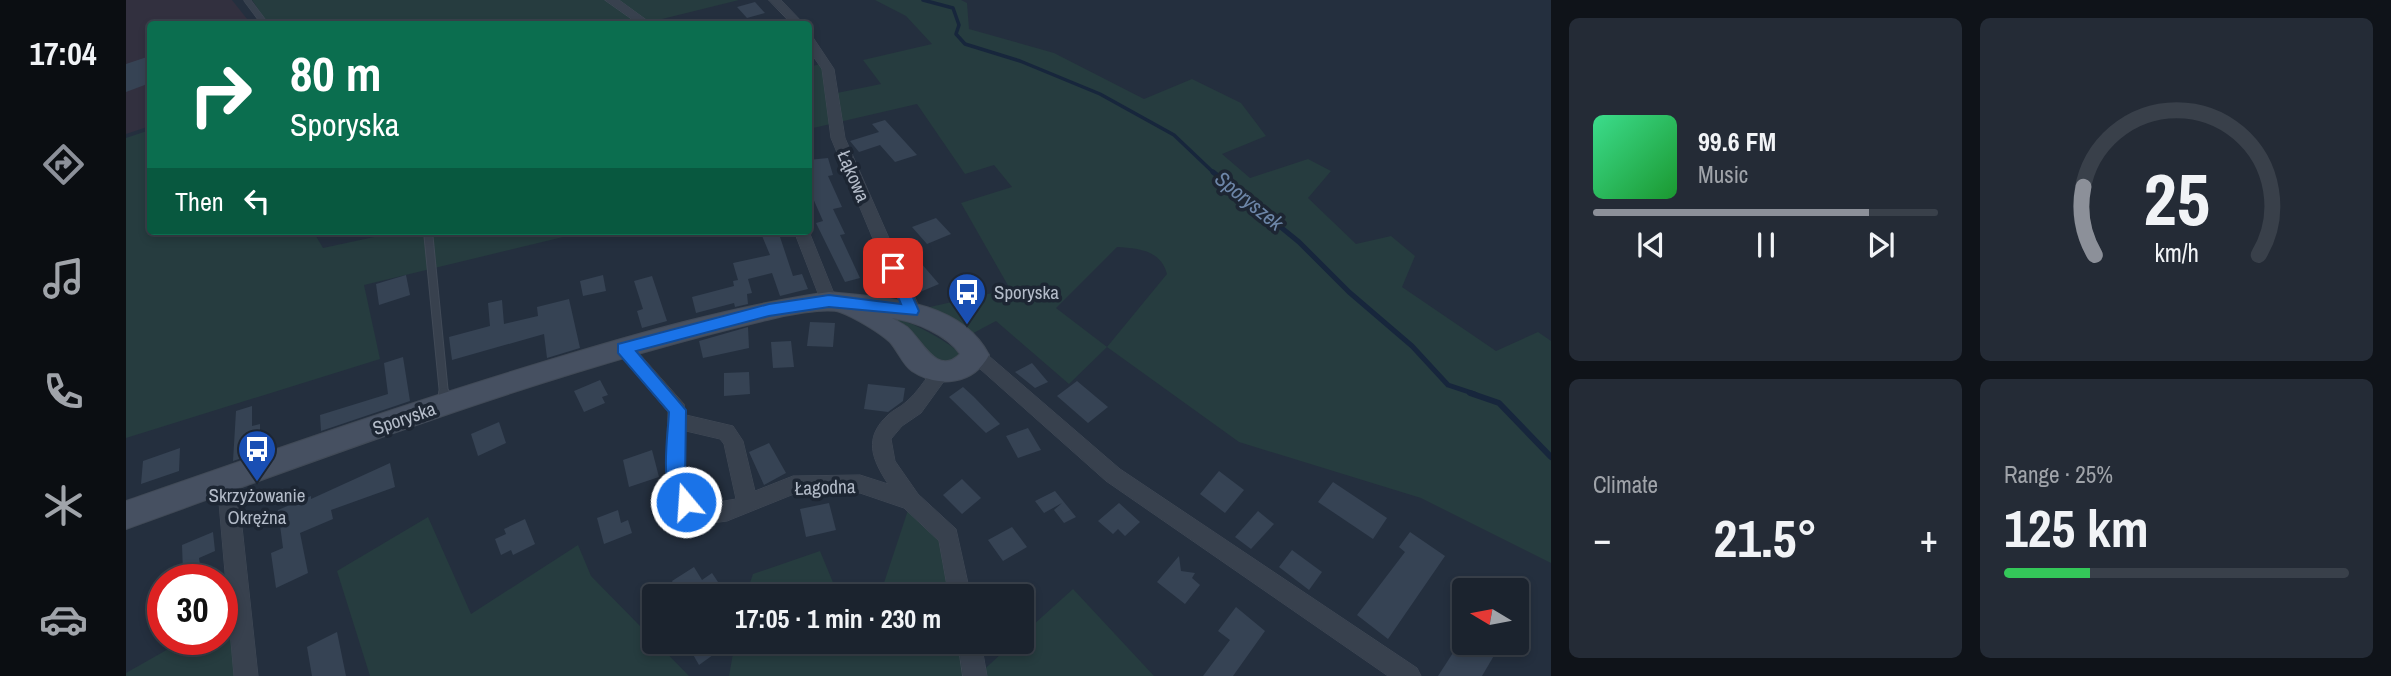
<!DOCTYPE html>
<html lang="en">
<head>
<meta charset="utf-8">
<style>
	:root { --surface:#1b232e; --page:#242b36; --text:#f1f3f6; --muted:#a0a4aa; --line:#39404a; --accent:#8c9099 }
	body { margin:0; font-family:"Archivo Narrow",sans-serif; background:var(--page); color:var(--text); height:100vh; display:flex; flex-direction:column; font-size:26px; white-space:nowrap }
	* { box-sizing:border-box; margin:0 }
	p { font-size:23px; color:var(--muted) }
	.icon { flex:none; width:38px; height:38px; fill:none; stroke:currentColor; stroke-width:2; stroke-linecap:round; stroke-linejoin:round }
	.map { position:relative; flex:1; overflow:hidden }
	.details { display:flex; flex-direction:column; gap:18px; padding:18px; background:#0f1319; width:840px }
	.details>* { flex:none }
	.top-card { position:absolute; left:21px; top:21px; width:665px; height:214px; border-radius:7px; box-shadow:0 4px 10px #0003,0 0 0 2px var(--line); background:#0b6e4f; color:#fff; overflow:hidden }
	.needle { width:46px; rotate:280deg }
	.controls { position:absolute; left:1326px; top:578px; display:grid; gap:14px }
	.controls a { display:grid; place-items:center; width:77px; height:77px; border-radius:7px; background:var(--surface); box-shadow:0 4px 10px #0003,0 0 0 2px var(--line); font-size:35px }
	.speed { position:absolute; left:21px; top:564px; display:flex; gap:14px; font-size:35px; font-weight:700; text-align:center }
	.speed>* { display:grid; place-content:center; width:91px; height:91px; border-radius:50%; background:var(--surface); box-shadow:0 4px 10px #0003,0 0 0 2px var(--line); line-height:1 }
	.speed .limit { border:10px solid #d22; background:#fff; color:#111 }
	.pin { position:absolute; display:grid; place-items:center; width:60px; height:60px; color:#fff; margin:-30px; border-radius:14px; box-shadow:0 4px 10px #0006 }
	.me { position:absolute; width:77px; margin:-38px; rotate:342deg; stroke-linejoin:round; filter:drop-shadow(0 0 5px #0008) }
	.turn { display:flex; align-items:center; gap:24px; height:147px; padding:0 28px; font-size:32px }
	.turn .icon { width:91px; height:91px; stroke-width:2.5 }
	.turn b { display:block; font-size:49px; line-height:60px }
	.then { display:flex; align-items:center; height:66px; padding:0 28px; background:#0003; gap:14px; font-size:26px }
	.big { font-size:52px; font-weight:700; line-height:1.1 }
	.details .tile { flex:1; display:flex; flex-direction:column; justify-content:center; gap:10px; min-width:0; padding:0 24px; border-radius:10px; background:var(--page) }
	.details .dial { align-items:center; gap:0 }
	.dial svg { height:182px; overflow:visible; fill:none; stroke:var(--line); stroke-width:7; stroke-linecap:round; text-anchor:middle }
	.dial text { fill:var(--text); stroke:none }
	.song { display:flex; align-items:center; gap:21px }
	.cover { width:84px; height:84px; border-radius:10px; background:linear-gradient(135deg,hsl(150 70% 55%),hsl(130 70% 35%)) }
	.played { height:7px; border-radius:4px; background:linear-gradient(90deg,var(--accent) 80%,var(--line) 80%) }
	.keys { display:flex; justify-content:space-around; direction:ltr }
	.heat { display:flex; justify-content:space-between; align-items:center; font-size:38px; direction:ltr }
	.charge { height:10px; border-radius:5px; background:linear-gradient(90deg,#34c759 25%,var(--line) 0) }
	.details .tiles { flex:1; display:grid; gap:18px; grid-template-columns:repeat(2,1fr) }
	.trip { position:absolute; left:516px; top:584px; width:392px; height:70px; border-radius:7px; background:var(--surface); box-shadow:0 4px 10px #0003,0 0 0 2px var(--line); font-weight:700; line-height:70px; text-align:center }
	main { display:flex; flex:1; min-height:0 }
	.tab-bar { display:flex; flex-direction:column; width:126px; justify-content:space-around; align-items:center; background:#0b0e12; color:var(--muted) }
	.tab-bar .icon { width:49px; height:49px }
	.tab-bar .selected { color:var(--accent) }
	.tab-bar b { font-size:32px; color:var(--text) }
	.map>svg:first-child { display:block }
	.medical { fill:#32303f }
	.green { fill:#263c3f; fill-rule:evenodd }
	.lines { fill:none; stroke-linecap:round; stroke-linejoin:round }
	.stream-far2 { stroke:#17263c; stroke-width:3.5 }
	.stream-far1 { stroke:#17263c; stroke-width:5 }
	.stream { stroke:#17263c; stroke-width:6 }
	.building { fill:#364354 }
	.lane-far2-casing { stroke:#414a57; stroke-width:7 }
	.lane-far1-casing { stroke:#414a57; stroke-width:10 }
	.lane-casing { stroke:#414a57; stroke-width:12 }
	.street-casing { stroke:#414a57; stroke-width:1 }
	.secondary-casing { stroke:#414a57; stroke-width:2 }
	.lane-far2 { stroke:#38414e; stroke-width:6 }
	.lane-far1 { stroke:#38414e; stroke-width:8 }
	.lane { stroke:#38414e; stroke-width:10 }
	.street { fill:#38414e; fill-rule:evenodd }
	.secondary { fill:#465061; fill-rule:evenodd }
	.route { fill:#1a73e8; stroke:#114b97; stroke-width:2 }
	.labels { text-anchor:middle; stroke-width:7; stroke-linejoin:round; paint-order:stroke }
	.street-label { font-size:19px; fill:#b4bcc9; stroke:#1d2633 }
	.poi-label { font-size:19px; fill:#b4bcc9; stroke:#1d2633; text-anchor:start }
	.water-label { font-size:21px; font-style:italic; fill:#6d86a8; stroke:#1d2633 }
</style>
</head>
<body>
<main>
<nav class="tab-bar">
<b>17:04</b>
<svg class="icon selected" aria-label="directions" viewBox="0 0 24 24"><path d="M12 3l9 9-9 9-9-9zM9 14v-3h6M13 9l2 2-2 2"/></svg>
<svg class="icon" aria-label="music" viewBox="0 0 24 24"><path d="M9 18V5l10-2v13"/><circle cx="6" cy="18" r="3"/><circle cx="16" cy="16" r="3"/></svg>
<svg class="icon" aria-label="phone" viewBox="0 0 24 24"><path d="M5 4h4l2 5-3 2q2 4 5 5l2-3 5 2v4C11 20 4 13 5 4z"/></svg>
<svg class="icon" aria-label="climate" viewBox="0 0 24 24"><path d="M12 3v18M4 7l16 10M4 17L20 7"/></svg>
<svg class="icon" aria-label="car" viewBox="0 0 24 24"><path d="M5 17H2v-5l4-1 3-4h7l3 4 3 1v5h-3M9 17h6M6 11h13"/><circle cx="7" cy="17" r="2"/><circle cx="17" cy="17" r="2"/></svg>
</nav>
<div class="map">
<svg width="1425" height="676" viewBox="0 0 1425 676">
	<rect width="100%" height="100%" fill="#242f3e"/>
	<!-- medical -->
	<path class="medical" d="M0,0h106l19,24h-101v102l-24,8z"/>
	<!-- green -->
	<g class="green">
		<path d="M126,0h355l35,24h-374z"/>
		<path d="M486,0h127l-89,22z"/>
		<path d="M749,0h86l6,3 2,26 85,24 90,46 48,-20 49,24 25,33 -44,18 28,24 58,-19 23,12 -23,27 48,46 35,-8 24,20 -13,31 94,64 42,-19 13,9v222l-130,-65 -182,-56 -132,-95 -38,37 -73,-63 -32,17 -52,-27 98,-22 -49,-86 51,-16 -18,-22 -29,9 -48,-70 -108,25 -1,-62 17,-4 7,31 49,-10 -18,-24 69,-16 -26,-28zM991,247c20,1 44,3 50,27l-60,73 -51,-39z"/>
		<path d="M24,130v101h163l10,17 79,-17h186l-224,54 16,74 -254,79v-300z"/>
		<path d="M757,314c27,7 52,20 75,37v11l-23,1z"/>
		<path d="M785,501l38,35 11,61h-88l9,-5z"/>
		<path d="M302,517l43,97 107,-69 13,31 98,100h-319l-33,-105z"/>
		<path d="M694,551l19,46h-94l8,-23z"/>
		<path d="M947,589l81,87h-177l37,-34h8v-7z"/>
		<path d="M115,607l5,69h-120v-3l60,-34h36v-21z"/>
		<path d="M609,642h234l6,34h-246z"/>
	</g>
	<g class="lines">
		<!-- stream-far2 -->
		<path class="stream-far2" d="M797,0l30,8 6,17 -3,9 9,10 55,17 80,33 74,41 41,39"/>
		<!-- stream-far1 -->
		<path class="stream-far1" d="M1087,172l86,70 50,50 63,54 36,39 27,9"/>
		<!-- stream -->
		<path class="stream" d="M1344,393l29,10 52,54"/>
	</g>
	<!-- building -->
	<g class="building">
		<path d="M629,2l10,11 -18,5 -10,-11z"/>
		<path d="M24,56v27l-24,9v-28z"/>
		<path d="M759,120l32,35 -22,7 -15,-17 -21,7 -9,-11 29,-9 -7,-8z"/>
		<path d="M702,158l5,17 -5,1 14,31 -9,2 12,25 -5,1 20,43 -15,4 -29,-59 7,-2 -15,-34v-27z"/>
		<path d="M810,218l15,16 -24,10 -15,-17z"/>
		<path d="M634,231h18l15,45 9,-2 6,15 -28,7 -8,-23 -24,6 4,14 -5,1 1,10 -13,3 -1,-4 -38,10 -4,-16 42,-11 -1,-5 5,-1 -5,-17 37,-8z"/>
		<path d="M794,262l19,22 -19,8 -15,-24z"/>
		<path d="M280,275l4,20 -31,10 -3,-21z"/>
		<path d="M477,275l3,16 -23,5 -3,-15z"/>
		<path d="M526,276l15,45 -25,7 -5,-17 6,-2 -9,-28z"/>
		<path d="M443,299l11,49 -33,10 -3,-24 -92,26 -3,-23 41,-11 -2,-23 14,-3 2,24 34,-8 -1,-9z"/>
		<path d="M684,322l25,1 -2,24 -26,-1z"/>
		<path d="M622,327l1,21 -46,10 -4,-17z"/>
		<path d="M665,341l3,26 -21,1 -2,-26z"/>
		<path d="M277,357l7,44 -89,30 -1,-16 68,-21 -4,-31z"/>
		<path d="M906,363l16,19 -13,6 -20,-16z"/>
		<path d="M623,372l1,22 -26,2v-23z"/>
		<path d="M474,380l8,15 -6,2 3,6 -21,9 -10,-21z"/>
		<path d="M951,381l31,26 -20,16 -31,-27z"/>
		<path d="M742,384l37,4 -2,13 -15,11 -24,-3z"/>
		<path d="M837,387l11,10 26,27 -14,9 -37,-36z"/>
		<path d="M126,406v20l8,-2v28l-27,9 3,-50z"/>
		<path d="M373,422l7,21 -28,13 -7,-22z"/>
		<path d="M902,428l13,22 -23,8 -12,-22z"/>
		<path d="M643,443l17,30 -22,12 -15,-33z"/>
		<path d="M54,448l-1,23 -38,13 2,-23z"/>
		<path d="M526,450l7,27 -30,10 -6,-27z"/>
		<path d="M264,463l5,24 -64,23 2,9 -33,14 8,40 -32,15 -5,-35 12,-5 -5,-38 33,-14v3z"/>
		<path d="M1093,471l25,19 -19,23 -25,-19z"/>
		<path d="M836,479l19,19 -19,16 -19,-19z"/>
		<path d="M1207,482l54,36 -14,21 -55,-37z"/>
		<path d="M929,491l21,26 -12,6 -10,-13 8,-7 -18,10 -9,-12z"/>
		<path d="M703,503l7,27 -30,7 -6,-28z"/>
		<path d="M993,503l21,19 -15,14 -7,-7 -5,5 -15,-13z"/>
		<path d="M492,510l3,13 7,-3 4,13 -28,11 -7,-26z"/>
		<path d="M1132,511l16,13 -23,25 -16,-12z"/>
		<path d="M399,519l10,25 -22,11 -2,-5 -10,5 -6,-16 11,-5 -2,-5z"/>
		<path d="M886,527l15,20 -24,14 -15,-21z"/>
		<path d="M87,532l2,19 -16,7 1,7 -17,8 -1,-28z"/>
		<path d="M1284,532l35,24 -57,83 -31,-24 48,-63 -6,-5z"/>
		<path d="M1166,550l30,22 -13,18 -30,-23z"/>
		<path d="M1053,556l2,15 14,2 -3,5 8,7 -15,19 -28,-22z"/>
		<path d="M568,567l8,13 10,-7 8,12 -16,12h-23l-9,-16z"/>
		<path d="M1110,607l29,24 -32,45h-30l27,-36 -12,-9z"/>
		<path d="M211,632l9,44h-34l-5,-29z"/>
		<path d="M577,642h28l-32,23 -8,-14z"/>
		<path d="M1334,642h42l-20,34h-44z"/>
	</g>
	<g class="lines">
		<defs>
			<path id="lane-far2" d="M121,0l18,24"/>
			<path id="lane-far1" d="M302,231l16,163"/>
			<path id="lane" d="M318,393l1,10"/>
			<g id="street">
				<path d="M479,0h14l33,24h-13z"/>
				<path d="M643,0h12l23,24h-12z"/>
				<path d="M682,36h4l22,33 11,69 76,173 -3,5 -6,1 -9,-6 -72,-173 -9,-69 -14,-20z"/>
				<path d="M682,229l29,72 -8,6 -8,-6 -27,-70z"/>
				<path d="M498,341l6,2 54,61 2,11 47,11 10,15 12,50 38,-15 67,-1 28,9c-16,-25 -25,-46 0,-69 5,-5 13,-8 18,-13 11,-9 20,-24 29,-35h12l3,5 -3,5 -26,36 -19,13 -11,13 4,22 23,33 38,35 15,68h-22l-10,-56 -35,-33 -44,-15 -66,1 -67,27 -31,4 -7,-3 -24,-33 3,-77 -50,-59 -3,-5 3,-5zM560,431l34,8 4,5 12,55 -35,6 -16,-19z"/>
				<path d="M850,348l6,2 138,119 297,199 4,8h-33l-282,-195 -136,-121 -3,-5 3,-5z"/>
				<path d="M101,471l7,3 3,6 21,196h-24l-17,-196 3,-6z"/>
				<path d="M832,642h23l6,34h-24z"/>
			</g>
			<path id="secondary" d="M703,292c55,6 131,7 160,63 -15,29 -50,34 -77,16 -9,-6 -14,-20 -22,-29 -11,-10 -36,-25 -50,-30 -15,-5 -57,4 -73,8 -219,52 -430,133 -641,209v-28c141,-49 281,-98 424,-141 92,-28 184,-54 279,-68zM766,318c22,3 56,17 68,36 -23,23 -38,-14 -53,-27 -4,-3 -10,-6 -15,-9z"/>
		</defs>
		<!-- lane-far2 casing -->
		<use href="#lane-far2" class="lane-far2-casing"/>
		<!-- lane-far1 casing -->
		<use href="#lane-far1" class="lane-far1-casing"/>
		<!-- lane casing -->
		<use href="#lane" class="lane-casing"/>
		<!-- street casing -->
		<use href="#street" class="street-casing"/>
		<!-- secondary casing -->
		<use href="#secondary" class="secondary-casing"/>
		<!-- lane-far2 -->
		<use href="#lane-far2" class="lane-far2"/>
		<!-- lane-far1 -->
		<use href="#lane-far1" class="lane-far1"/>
		<!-- lane -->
		<use href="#lane" class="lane"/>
		<!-- street -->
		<use href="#street" class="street"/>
		<!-- secondary -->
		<use href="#secondary" class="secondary"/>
	</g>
	<!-- route -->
	<path class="route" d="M767,262l7,6 19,43 -2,4 -88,-8 -60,9 -133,35 50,59 -1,76 10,16 -2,6 -7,2c-30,-11 -18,-71 -17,-98l-51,-59v-9l151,-40 60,-9 72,9 -15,-36z"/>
	<!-- icons -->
	<defs>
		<symbol id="bus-pin" viewBox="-11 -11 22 30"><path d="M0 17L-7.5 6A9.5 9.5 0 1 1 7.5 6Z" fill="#1a4fb4" stroke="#1d2633"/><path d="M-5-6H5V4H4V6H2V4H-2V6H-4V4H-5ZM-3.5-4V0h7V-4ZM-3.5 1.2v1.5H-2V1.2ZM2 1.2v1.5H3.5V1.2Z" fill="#fff"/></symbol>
	</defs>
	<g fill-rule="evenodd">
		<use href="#bus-pin" x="819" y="270" width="44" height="60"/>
		<use href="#bus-pin" x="109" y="427" width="44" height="60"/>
	</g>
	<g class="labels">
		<!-- street labels -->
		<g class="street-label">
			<text transform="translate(728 176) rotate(67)" y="7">Łąkowa</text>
			<text transform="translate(278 418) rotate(-19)" y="7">Sporyska</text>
			<text transform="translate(699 487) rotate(-2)" y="7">Łagodna</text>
		</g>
		<!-- poi labels -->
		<g class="poi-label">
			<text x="868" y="299">Sporyska</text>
			<text x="131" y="502" text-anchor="middle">Skrzyżowanie<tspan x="131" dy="22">Okrężna</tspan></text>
		</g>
		<!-- water labels -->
		<g class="water-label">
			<text transform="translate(1123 201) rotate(39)" y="7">Sporyszek</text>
		</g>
	</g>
</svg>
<div class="controls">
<a><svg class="needle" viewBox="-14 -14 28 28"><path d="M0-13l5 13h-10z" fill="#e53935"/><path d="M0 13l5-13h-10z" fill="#a0a4aa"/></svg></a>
</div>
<div class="speed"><div class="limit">30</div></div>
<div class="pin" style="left:767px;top:268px;background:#d93025"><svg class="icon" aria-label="arrive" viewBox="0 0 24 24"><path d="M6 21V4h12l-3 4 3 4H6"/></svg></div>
<svg class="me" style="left:560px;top:502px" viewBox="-20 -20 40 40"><circle r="17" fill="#1a73e8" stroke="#fff" stroke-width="3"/><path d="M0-11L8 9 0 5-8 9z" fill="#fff"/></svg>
<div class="trip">17:05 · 1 min · 230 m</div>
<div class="top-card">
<div class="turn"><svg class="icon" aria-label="right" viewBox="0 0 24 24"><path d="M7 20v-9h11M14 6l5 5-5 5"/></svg><div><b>80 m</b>Sporyska</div></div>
<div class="then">Then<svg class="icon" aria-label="left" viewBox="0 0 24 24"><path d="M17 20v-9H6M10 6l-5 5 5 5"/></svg></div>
</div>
</div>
<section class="details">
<div class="tiles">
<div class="tile">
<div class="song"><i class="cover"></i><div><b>99.6 FM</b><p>Music</p></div></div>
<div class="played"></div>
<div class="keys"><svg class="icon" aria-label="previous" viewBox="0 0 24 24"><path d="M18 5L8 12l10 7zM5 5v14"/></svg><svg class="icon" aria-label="pause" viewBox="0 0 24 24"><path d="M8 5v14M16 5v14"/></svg><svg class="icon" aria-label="next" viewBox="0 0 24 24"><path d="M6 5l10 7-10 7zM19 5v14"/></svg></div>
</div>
<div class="tile dial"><svg viewBox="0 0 100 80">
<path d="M14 69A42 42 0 1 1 86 69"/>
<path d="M14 69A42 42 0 0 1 9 39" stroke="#8c9099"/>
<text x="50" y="56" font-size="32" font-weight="700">25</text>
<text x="50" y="72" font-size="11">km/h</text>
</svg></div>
<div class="tile"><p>Climate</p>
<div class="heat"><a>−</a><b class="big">21.5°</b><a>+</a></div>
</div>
<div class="tile"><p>Range · 25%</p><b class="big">125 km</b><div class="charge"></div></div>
</div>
</section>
</main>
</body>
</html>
